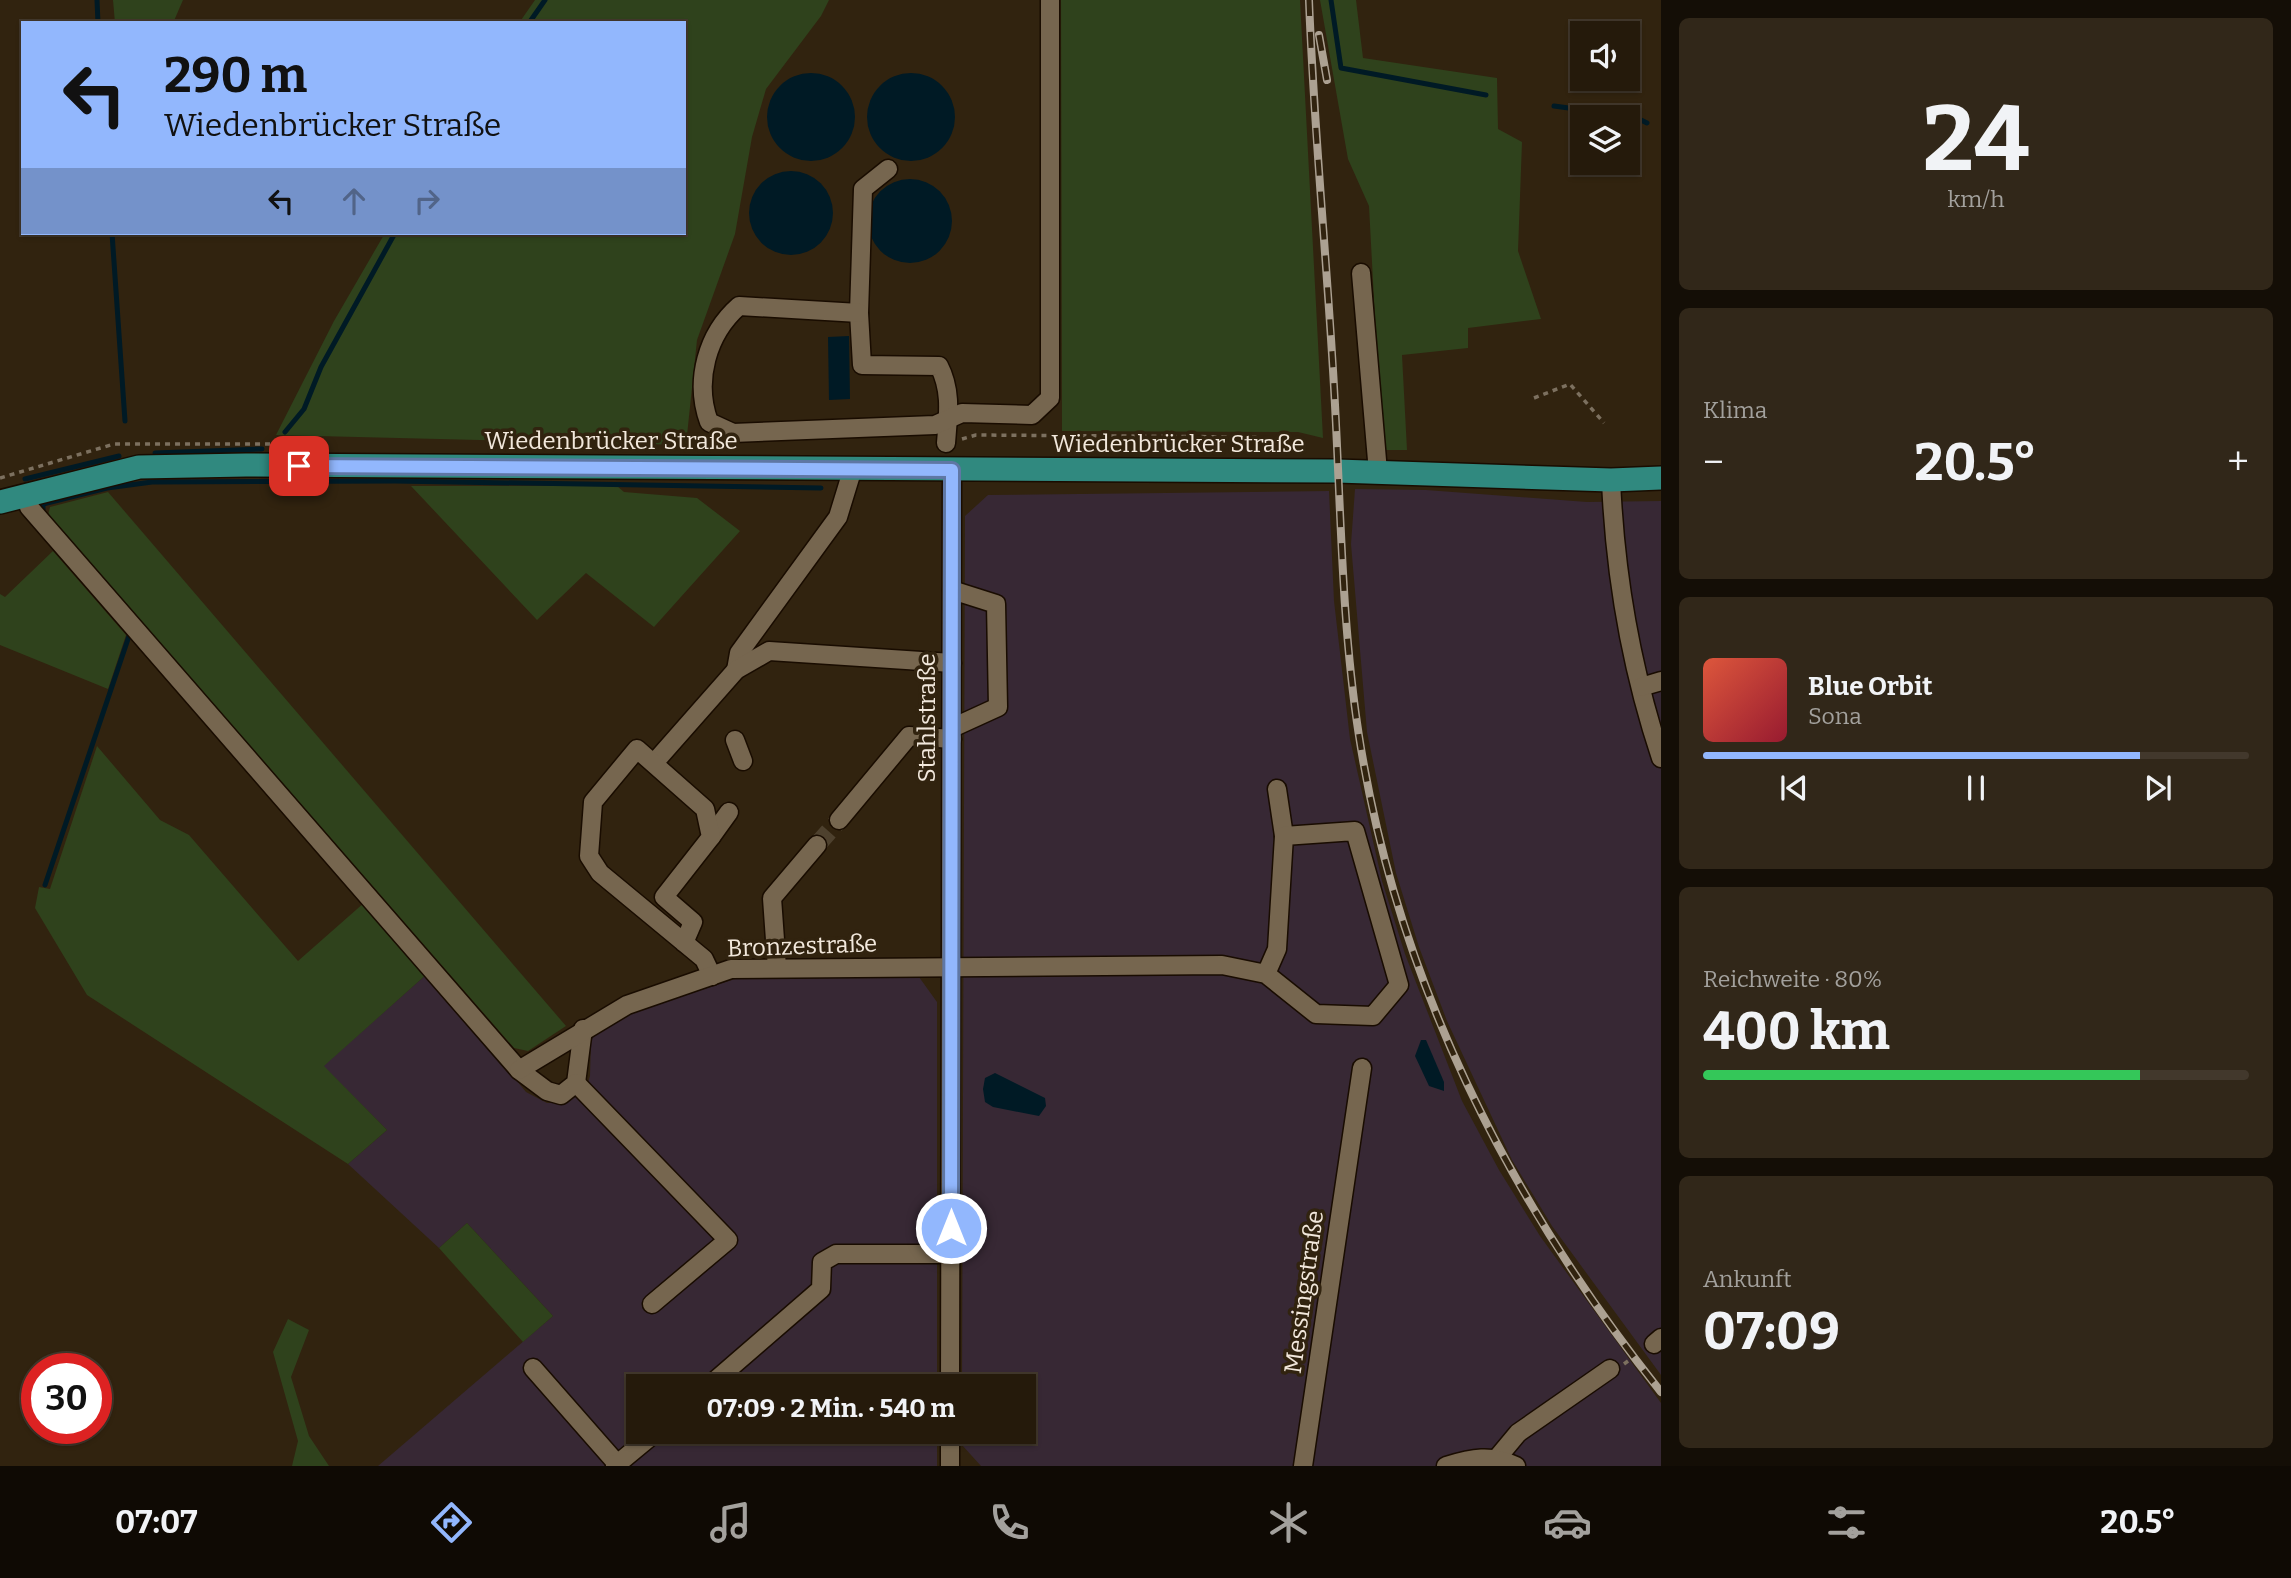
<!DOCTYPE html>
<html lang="de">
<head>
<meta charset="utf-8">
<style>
	:root { --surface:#251a0b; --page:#312719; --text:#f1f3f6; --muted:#a3a19d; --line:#42382c; --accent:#92b7fd }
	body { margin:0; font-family:Bitter,serif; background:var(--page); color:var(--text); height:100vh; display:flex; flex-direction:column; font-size:26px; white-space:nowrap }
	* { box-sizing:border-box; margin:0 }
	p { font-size:23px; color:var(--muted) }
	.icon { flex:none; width:38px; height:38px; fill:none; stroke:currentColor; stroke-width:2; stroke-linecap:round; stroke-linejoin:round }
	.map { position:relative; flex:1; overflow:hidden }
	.drawer { display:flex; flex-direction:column; gap:18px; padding:18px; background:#140e06; width:630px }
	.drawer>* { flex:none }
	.guide { position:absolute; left:21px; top:21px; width:665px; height:214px; border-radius:0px; box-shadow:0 2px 5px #0004,0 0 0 2px var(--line); background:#92b7fd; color:#111; overflow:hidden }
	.tools { position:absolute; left:1570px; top:21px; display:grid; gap:14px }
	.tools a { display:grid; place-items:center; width:70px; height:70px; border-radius:0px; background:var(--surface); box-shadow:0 2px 5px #0004,0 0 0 2px var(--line); font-size:35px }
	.speed { position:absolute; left:21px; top:1353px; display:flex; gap:14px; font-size:35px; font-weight:700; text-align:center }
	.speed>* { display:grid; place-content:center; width:91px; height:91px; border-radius:50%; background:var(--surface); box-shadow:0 2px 5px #0004,0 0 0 2px var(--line); line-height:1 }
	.speed .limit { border:10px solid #d22; background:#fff; color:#111 }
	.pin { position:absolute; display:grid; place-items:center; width:60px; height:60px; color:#fff; margin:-30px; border-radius:14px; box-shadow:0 4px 10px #0006 }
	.me { position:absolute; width:77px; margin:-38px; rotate:0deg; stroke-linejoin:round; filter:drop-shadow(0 0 5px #0008) }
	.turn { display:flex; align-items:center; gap:24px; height:147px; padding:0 28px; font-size:32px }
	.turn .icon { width:91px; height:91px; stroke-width:2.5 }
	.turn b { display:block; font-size:49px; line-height:60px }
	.lanes { display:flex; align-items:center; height:66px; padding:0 28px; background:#0003; justify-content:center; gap:35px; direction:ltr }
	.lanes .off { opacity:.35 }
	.big { font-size:52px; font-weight:700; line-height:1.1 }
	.drawer .widget { flex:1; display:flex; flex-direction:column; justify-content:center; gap:10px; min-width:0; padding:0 24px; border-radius:10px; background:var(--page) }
	.drawer .dial { align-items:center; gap:0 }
	.dial b { font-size:91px; line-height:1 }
	.song { display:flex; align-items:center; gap:21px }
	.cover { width:84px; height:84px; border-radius:10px; background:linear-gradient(135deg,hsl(10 70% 55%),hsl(350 70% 35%)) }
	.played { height:7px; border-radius:4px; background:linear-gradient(90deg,var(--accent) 80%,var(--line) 80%) }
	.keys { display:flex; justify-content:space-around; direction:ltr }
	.heat { display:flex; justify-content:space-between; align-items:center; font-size:38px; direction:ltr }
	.charge { height:10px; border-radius:5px; background:linear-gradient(90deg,#34c759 80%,var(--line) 0) }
	.trip { position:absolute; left:626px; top:1374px; width:410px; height:70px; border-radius:0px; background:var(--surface); box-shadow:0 2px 5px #0004,0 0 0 2px var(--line); font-weight:700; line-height:70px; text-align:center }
	.menu { display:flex; height:112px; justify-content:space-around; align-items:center; background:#0f0a04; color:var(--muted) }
	.menu .icon { width:49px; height:49px }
	.menu .current { color:var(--accent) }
	.menu b { font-size:32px; color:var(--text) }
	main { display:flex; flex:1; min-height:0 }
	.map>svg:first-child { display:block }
	.industrial { fill:#372834 }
	.green { fill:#2f421c }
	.water { fill:#001a25 }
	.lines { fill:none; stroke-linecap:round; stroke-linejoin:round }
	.stream { stroke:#001a25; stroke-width:5 }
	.minor-tunnel { stroke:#4e412e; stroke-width:18; stroke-dasharray:18 9; stroke-linecap:butt }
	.minor-casing { stroke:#190c00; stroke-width:21 }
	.major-casing { stroke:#190c00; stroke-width:26 }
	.path { stroke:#7c705f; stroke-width:3.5; stroke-dasharray:5 5; stroke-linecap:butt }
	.minor { stroke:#76664f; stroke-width:18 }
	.major { stroke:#30897f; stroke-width:23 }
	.rail-casing { stroke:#aca192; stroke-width:8 }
	.rail { stroke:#31230f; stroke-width:5; stroke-dasharray:16; stroke-linecap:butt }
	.route-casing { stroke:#5f77a4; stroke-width:18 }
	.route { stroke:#92b7fd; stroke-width:12 }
	.labels { text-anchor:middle; stroke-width:7; stroke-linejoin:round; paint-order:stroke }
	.street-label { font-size:24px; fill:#f2e8dc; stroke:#31230f }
</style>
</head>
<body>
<main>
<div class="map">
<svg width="1661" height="1466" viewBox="0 0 1661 1466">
	<rect width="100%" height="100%" fill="#31230f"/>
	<!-- industrial -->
	<g class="industrial">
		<path d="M1355,489l71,1 161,12 74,-1v874l-109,-149 -40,-66 -65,-139 -28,-74 -23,-74 -29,-141 -16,-188z"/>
		<path d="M1329,491l5,110 16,138 32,142 23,73 57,147 37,69 41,66 121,167v63h-680l-19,-21v-13h62v-46h-62l3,-870 23,-21z"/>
		<path d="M428,973l98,119 21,11h18l21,-14 4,-13 1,-35 5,-9 34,-19 108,-35 181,-1 18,25v384h-298v46h298v34h-559l175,-150 -86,-93 -28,25 -91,-84 39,-34 -64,-64z"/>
	</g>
	<!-- green -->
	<g class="green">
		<path d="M113,0h70l-10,23h-58z"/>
		<path d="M535,0h294l-8,16 -55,73 -14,48 -17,97 -38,106 -11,105 -410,-10 58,-114 51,-88h299v-210h-165z"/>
		<path d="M1061,0h239l23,438 -25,-6 -236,-1z"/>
		<path d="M1320,0h36l7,58 134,20 1,51 24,13 -4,109 23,68 -73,9v20l-66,7 5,95h-25l-13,-244 -21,-47z"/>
		<path d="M411,486h206l7,6 73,6 43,33 -86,96 -68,-54 -49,47z"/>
		<path d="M108,492l458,534 -38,25 -14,-3 -466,-533 2,-8z"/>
		<path d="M53,551l73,84 -18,54 -108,-44v-51l5,3z"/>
		<path d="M97,746l63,74 29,15 109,126 67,-59 63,71 -104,93 63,64 -39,34 -261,-169 -52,-87 4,-21 11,2z"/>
		<path d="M467,1223l86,93 -30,26 -84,-94z"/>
		<path d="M288,1319l21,11 -18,47 18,59 20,30h-37l6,-25 -25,-89z"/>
	</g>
	<!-- water -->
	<g class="water">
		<circle cx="811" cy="117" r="44"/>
		<circle cx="911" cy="117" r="44"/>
		<circle cx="791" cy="213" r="42"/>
		<circle cx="910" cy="221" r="42"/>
		<path d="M849,336l1,63 -21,1 -1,-63z"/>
		<path d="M1421,1040h5l18,42v9l-15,-5 -14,-30z"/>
		<path d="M995,1073l50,25 1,8 -7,10 -46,-9 -8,-5 -2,-13 2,-11z"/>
	</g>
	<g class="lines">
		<!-- stream -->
		<g class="stream">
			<path d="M97,0l1,23"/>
			<path d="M1331,0l10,68 145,27"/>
			<path d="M529,23l16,-23"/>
			<path d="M1554,106l81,11 12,6"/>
			<path d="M112,233l13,188"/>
			<path d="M285,432l19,-23 17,-42 74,-134"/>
			<path d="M155,453l107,-4"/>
			<path d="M25,479l94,-23"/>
			<path d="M43,513v-9l64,-16 45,-6 243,-1 426,7"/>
			<path d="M45,885l84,-249"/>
		</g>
		<!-- minor-tunnel -->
		<path class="minor-tunnel" d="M817,845l22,-25"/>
		<defs>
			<g id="minor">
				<path d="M888,169l-25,20 -4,124 3,52 77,1c13,25 9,50 7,77"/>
				<path d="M1361,273l17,199"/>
				<path d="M859,313l-120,-7c-32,28 -45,75 -30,116l24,11 202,-8 27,-12 70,2 18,-17v-398"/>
				<path d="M1611,480c4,95 20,188 50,278"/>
				<path d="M26,495l3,12 490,563 28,21 14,4 15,-12 7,-54"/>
				<path d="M736,670l3,-17 99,-136 15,-49"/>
				<path d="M1641,687l20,-6"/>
				<path d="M952,728l46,-21 -2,-103 -44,-14"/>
				<path d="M735,740l8,21"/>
				<path d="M654,763l82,-93 33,-19 183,12"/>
				<path d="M1277,789l7,47"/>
				<path d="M839,820l70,-84 43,3"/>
				<path d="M711,837l18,-25"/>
				<path d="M684,943l9,-21 -29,-25 47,-60 -6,-28 -68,-60 -44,53 -4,54 11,17 104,86 8,17"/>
				<path d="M777,968l-5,-70 45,-53"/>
				<path d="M519,1070l108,-65 104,-36 491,-4 44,9 50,40 57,2 26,-31 -44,-154 -71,5 -7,113 -11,25"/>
				<path d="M576,1083l152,157 -76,64"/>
				<path d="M1654,1344l7,-6"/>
				<path d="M533,1368l86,98"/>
				<path d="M709,1386l112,-97 1,-27 14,-8h115"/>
				<path d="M950,1386l2,-917"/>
				<path d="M950,1432v34"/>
				<path d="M1498,1457l20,-24 92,-64"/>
				<path d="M615,1466l41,-34"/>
				<path d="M1303,1466l59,-398"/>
				<path d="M1446,1466c26,-8 45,-12 70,0"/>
			</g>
			<path id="major" d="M0,502l139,-35 107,-2 1091,6 274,9 50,-2"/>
		</defs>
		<!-- minor casing -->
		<use href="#minor" class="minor-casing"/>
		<!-- major casing -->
		<use href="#major" class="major-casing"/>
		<!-- path -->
		<g class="path">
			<path d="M1534,398l36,-14 34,39"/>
			<path d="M962,439l14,-4 279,2 47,13"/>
			<path d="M0,478l114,-34h169"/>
			<path d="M1624,1364l16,-12"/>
		</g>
		<!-- minor -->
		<use href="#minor" class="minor"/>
		<!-- major -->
		<use href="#major" class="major"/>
		<defs>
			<g id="rail">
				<path d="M1309,0c5,135 19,270 26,405 6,111 7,222 24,331 38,244 149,464 302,656"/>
				<path d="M1319,35l8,45"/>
			</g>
		</defs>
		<!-- rail casing -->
		<use href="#rail" class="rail-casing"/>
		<!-- rail -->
		<use href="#rail" class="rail"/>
	</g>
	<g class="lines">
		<defs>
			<path id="route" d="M299,466l653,4 -1,758"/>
		</defs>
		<!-- route casing -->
		<use href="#route" class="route-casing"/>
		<!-- route -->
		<use href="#route" class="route"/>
	</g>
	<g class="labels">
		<!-- street labels -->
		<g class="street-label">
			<text x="611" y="449">Wiedenbrücker Straße</text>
			<text x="1178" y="452">Wiedenbrücker Straße</text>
			<text transform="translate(927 718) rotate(-90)" y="8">Stahlstraße</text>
			<text transform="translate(802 946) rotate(-2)" y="8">Bronzestraße</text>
			<text transform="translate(1304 1292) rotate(-82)" y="8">Messingstraße</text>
		</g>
	</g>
</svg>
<div class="tools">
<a><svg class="icon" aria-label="sound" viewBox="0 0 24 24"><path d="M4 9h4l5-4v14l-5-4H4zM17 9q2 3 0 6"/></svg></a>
<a><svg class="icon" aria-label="layers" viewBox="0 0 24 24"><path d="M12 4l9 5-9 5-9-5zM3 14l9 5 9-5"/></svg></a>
</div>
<div class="speed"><div class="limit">30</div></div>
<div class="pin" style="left:299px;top:466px;background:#d93025"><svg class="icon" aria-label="arrive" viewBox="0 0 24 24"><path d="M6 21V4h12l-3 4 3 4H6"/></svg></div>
<svg class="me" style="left:951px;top:1228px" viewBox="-20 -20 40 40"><circle r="17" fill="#92b7fd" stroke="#fff" stroke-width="3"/><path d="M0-11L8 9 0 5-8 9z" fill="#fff"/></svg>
<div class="trip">07:09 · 2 Min. · 540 m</div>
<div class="guide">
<div class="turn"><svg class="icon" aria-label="left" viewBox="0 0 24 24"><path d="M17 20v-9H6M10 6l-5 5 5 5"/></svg><div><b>290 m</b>Wiedenbrücker Straße</div></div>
<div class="lanes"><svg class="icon" aria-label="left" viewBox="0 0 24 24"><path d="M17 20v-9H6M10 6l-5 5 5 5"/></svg><svg class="icon off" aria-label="ahead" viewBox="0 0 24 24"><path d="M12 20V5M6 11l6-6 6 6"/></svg><svg class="icon off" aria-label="right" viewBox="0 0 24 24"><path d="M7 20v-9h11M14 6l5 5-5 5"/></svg></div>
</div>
</div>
<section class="drawer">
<div class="widget dial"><b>24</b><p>km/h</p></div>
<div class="widget"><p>Klima</p>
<div class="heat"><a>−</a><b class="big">20.5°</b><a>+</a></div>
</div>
<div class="widget">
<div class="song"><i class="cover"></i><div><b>Blue Orbit</b><p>Sona</p></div></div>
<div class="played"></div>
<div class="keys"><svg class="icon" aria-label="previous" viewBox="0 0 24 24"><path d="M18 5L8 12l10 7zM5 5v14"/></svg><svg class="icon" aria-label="pause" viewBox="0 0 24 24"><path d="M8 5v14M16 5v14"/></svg><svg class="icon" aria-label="next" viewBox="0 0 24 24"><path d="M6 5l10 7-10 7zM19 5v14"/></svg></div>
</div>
<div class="widget"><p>Reichweite · 80%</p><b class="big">400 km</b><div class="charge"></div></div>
<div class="widget"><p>Ankunft</p><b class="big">07:09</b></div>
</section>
</main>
<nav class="menu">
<b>07:07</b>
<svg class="icon current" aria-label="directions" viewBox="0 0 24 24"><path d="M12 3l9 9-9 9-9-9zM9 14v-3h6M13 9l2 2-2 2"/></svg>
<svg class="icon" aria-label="music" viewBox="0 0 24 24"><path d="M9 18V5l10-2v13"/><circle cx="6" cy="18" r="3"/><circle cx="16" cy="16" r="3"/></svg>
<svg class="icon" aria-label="phone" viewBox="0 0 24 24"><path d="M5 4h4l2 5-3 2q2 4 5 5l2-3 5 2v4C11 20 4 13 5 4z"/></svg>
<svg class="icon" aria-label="climate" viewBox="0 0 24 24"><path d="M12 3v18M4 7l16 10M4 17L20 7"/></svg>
<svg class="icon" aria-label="car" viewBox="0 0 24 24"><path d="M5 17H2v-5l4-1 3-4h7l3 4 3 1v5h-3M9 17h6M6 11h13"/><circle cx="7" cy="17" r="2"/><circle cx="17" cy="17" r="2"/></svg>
<svg class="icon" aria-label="filters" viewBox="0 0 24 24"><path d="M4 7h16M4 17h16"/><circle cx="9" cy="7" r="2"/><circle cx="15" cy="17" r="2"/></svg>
<b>20.5°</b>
</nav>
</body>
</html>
